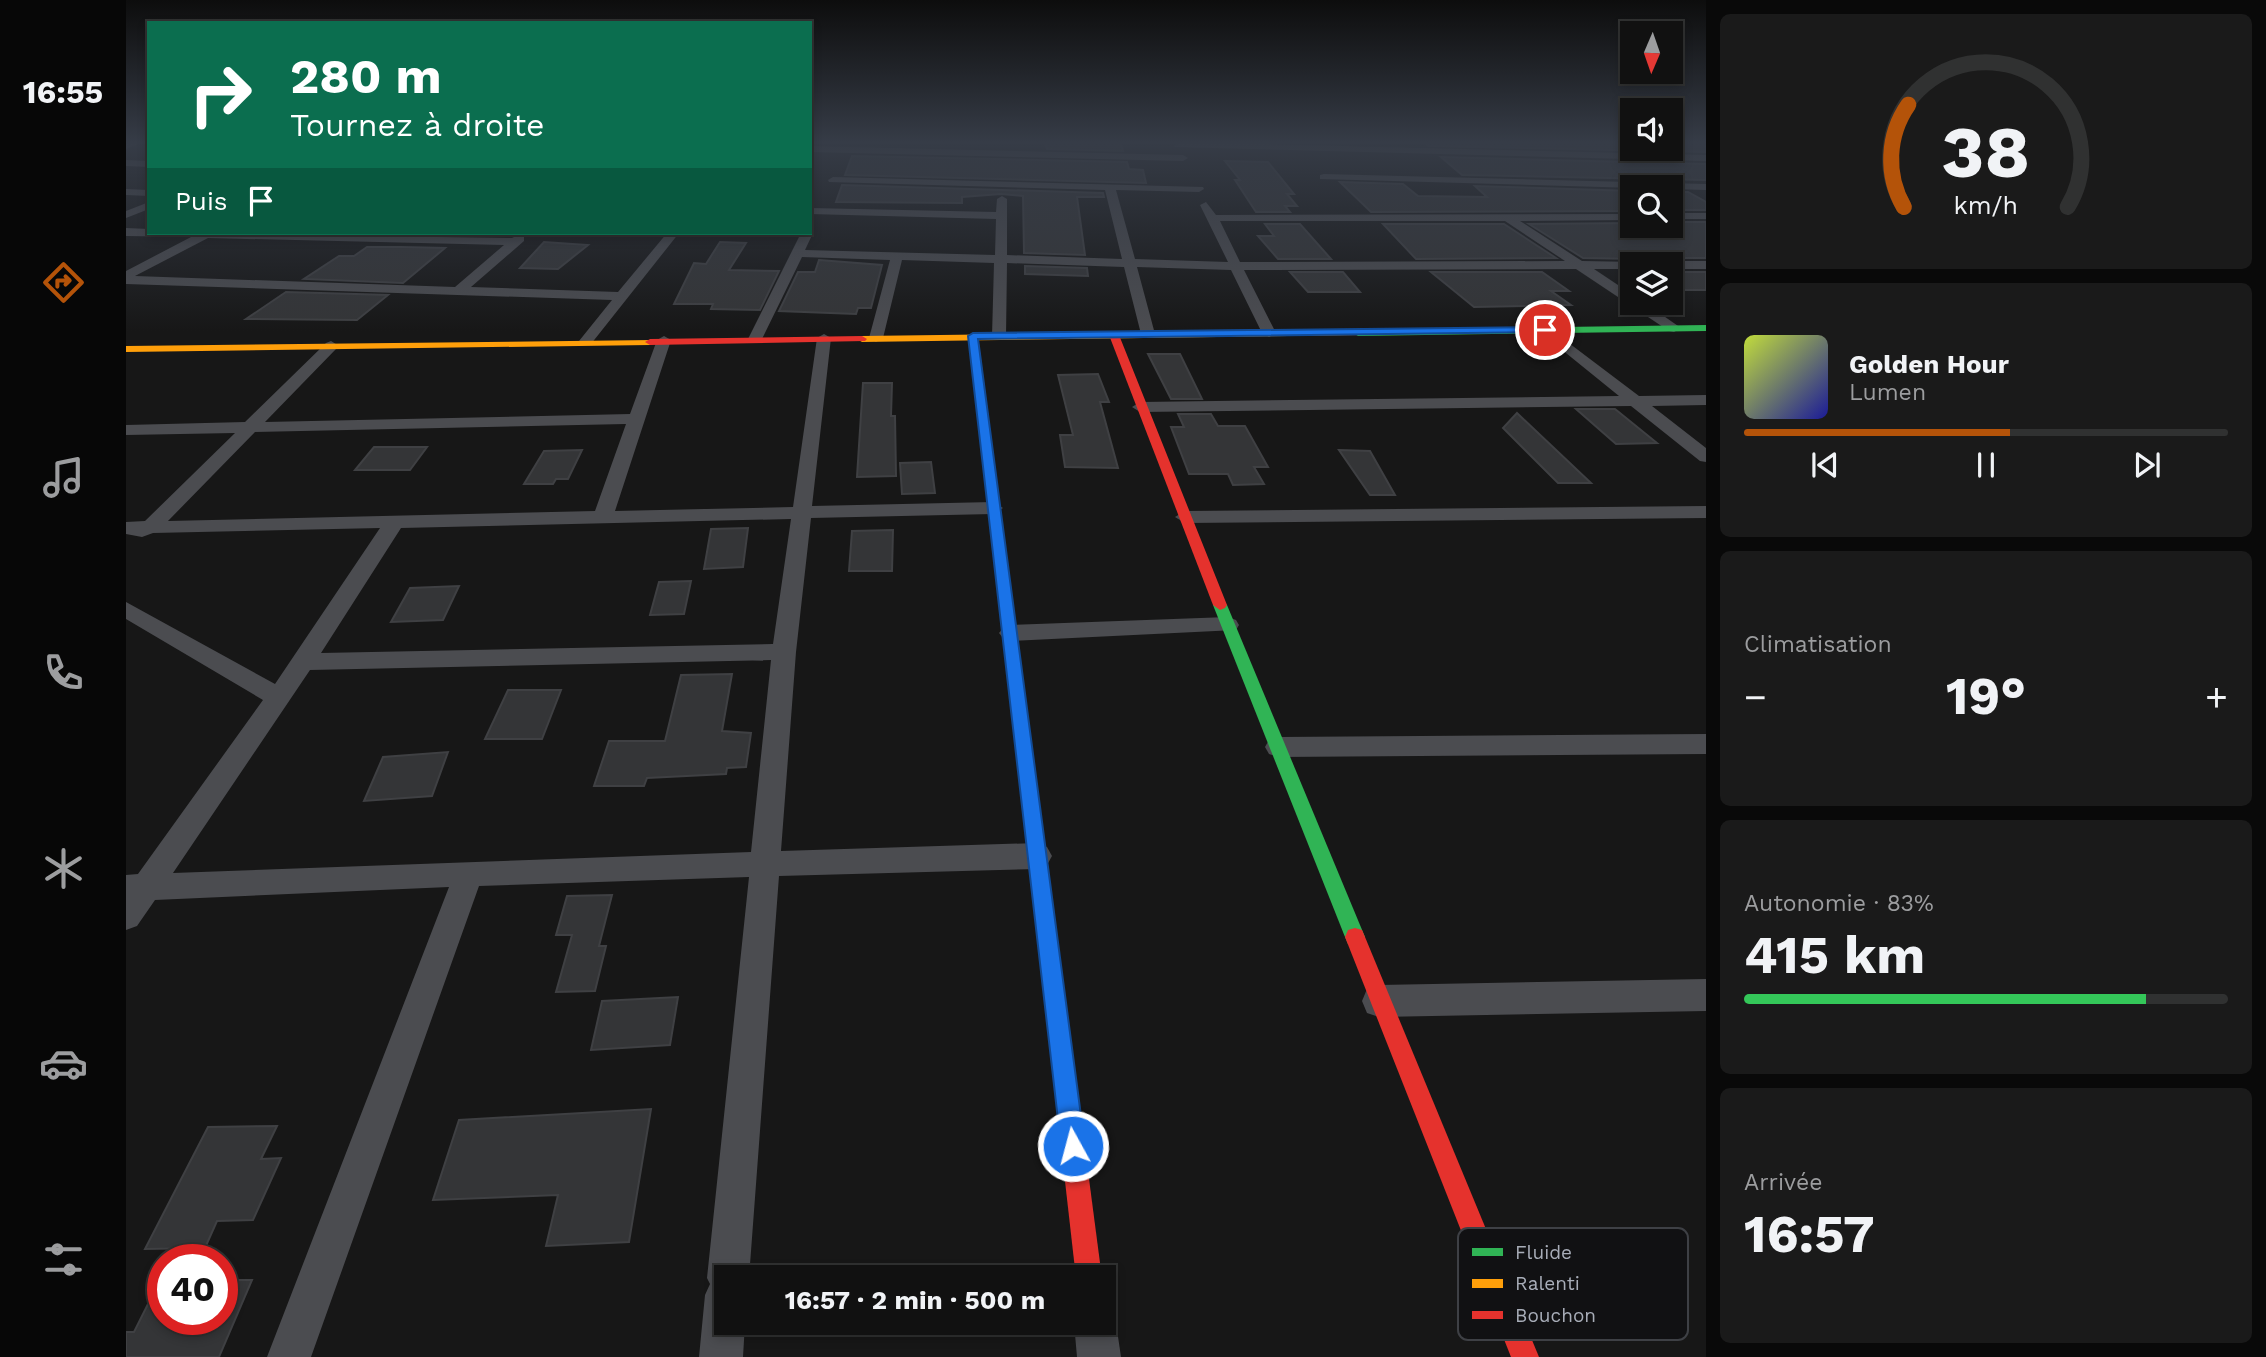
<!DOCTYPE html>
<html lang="fr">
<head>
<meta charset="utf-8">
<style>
	:root { --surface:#111; --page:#1a1a1a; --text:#f1f3f6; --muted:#9c9d9f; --line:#303131; --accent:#b45309 }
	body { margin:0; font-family:"Work Sans",sans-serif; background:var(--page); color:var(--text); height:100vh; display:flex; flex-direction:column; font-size:26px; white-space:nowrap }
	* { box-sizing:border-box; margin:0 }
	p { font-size:23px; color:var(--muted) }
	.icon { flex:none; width:38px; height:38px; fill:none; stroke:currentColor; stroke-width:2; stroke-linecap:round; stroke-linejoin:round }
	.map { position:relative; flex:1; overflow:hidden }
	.drawer { display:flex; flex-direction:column; gap:14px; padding:14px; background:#090909; width:560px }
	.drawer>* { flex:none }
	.guide { position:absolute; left:21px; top:21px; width:665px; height:214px; border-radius:0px; box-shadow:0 4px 10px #0003,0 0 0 2px var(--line); background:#0b6e4f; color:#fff; overflow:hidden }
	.needle { width:46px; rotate:182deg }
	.controls { position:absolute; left:1494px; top:21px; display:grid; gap:14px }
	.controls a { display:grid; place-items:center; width:63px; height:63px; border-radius:0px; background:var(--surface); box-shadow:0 4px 10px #0003,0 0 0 2px var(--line); font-size:35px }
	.speed { position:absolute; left:21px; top:1244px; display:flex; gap:14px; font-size:35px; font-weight:700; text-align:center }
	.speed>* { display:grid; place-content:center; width:91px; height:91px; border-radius:50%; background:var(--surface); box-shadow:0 4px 10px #0003,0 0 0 2px var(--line); line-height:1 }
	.speed .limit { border:10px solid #d22; background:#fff; color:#111 }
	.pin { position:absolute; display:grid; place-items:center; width:60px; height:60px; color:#fff; margin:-30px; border:4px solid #fff; border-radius:50%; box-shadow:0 2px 7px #0007 }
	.me { position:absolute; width:77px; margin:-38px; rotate:353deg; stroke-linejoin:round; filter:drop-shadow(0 0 5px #0008) }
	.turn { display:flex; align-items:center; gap:24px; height:147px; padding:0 28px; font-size:32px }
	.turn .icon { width:91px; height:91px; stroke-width:2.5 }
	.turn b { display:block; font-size:49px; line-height:60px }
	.then { display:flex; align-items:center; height:66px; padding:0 28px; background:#0003; gap:14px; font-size:26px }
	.big { font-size:52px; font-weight:700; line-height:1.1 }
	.drawer .card { flex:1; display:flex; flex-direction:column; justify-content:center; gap:10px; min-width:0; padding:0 24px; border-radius:10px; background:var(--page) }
	.drawer .dial { align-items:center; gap:0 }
	.dial svg { height:182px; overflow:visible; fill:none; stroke:var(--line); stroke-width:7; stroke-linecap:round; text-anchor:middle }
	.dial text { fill:var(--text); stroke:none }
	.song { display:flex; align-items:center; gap:21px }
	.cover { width:84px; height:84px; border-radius:10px; background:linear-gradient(135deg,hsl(70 70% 55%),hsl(240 70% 35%)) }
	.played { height:7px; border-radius:4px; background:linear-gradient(90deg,var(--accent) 55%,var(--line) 55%) }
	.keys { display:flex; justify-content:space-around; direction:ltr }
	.heat { display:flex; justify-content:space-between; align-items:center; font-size:38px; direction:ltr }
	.charge { height:10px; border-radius:5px; background:linear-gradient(90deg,#34c759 83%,var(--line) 0) }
	.trip { position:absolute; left:588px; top:1265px; width:402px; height:70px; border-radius:0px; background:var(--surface); box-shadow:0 4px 10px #0003,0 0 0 2px var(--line); font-weight:700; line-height:70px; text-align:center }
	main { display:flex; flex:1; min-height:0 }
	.menu { display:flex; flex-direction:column; width:126px; justify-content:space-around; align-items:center; background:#070707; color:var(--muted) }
	.menu .icon { width:49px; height:49px }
	.menu .active { color:var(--accent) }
	.menu b { font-size:32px; color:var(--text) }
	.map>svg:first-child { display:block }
	.building { fill:#343537; stroke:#3f4043; stroke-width:2 }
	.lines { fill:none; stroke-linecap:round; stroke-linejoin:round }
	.street { fill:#4b4c50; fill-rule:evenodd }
	.fast { fill:#30b455; fill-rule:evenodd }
	.slow { fill:#ff9f0a; fill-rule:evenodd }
	.jam { fill:#e5322d; fill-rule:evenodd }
	.route { fill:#1a73e8; stroke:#114b97; stroke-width:2 }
	.key { fill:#111113; stroke:#3e4045; stroke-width:2 }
	.key-label { font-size:19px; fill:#a8adb8 }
</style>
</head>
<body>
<main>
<nav class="menu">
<b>16:55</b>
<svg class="icon active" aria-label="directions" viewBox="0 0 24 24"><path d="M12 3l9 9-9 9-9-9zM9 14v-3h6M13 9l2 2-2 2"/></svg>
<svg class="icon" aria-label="music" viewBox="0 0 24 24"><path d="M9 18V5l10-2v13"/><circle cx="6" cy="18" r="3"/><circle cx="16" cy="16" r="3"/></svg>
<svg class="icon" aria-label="phone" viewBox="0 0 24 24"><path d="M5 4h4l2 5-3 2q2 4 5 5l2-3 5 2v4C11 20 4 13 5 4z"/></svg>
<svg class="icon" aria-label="climate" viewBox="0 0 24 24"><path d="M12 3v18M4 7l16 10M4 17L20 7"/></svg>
<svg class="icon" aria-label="car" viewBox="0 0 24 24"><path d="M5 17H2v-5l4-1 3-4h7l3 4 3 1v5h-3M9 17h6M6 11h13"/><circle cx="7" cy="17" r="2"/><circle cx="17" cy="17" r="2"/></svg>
<svg class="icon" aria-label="filters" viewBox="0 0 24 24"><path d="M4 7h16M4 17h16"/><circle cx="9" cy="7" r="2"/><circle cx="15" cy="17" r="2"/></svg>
</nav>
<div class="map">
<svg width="1580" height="1357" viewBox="0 0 1580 1357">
	<rect width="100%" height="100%" fill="#171717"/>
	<!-- building -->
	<g class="building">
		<path d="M918,141h76l3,10 -76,-2z"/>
		<path d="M1297,141h210v8h38v-8h35v11l-278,-6z"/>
		<path d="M726,156l275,6 2,7 14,1 3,13 -301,-8z"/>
		<path d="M1315,157l265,7v16l-244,-5z"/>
		<path d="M1099,161l43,1 26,32h-7l10,12h-12l5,6h-34l-21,-32h5z"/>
		<path d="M1214,182l63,2 15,12 69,1 -12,-11 158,5v20l-262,1z"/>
		<path d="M716,185l261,8 1,4h-27l8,58 -61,-2 -1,-57 -22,-2 -39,3v6l-126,-1z"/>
		<path d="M1545,192h17l18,10v8h-35z"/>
		<path d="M1545,222h35v36h-35l-8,6h-24l-1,-5 -55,-1 -54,-34 104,-1v3h38z"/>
		<path d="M1139,224h35l31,35h-53l-20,-23h16z"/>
		<path d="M1257,224h121l52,34 -140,1z"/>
		<path d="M418,242l44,3 -30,24 -38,-1z"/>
		<path d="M594,242l26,1 -17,27 50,1 -19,39 -49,-1 2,-5h-39l20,-41 12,1z"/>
		<path d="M241,247h34l44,1 -42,35 -99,-4 35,-23h15z"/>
		<path d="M693,260l63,5 -11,43h-13l-2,6 -77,-3 19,-39h17z"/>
		<path d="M899,266l62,2 1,8 -63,-2z"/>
		<path d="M1164,272h53l17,20h-52z"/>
		<path d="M1305,272h111l27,19h-18l20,14 -97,2z"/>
		<rect x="1545" y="272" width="35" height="18"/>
		<path d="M160,292l102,3 -31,25 -111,-1z"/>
		<path d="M1022,354h32l22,45h-31z"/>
		<path d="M972,374l11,28h-9l18,66 -53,-1 -5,-32h13l-15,-60z"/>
		<path d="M737,383h29l-1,33h4l1,60 -39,1z"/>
		<path d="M1450,409h39l42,34 -41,1z"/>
		<path d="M1391,413l74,70h-33l-55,-55z"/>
		<path d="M1052,414h33l7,12h27l23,41h-14l10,17 -31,1 -5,-11h-39l-18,-47h13z"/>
		<path d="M248,447h53l-17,23h-55z"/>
		<path d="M456,450l-14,29h-12l-3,5h-29l20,-33z"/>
		<path d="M1213,450l31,1 25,44h-25z"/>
		<path d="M805,462l4,31 -33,1 -2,-31z"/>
		<path d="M622,528l-5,39 -39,2 7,-40z"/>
		<path d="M767,530l-1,41h-43l3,-40z"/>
		<path d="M565,581l-7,33 -34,1 9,-33z"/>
		<path d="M333,586l-16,34 -52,2 19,-34z"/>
		<path d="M606,674l-10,57 29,2 -5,34 -19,1 -1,6 -79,4 -3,8h-50l15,-45h56l16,-66z"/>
		<path d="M382,690h53l-19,49h-57z"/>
		<path d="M322,752l-16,44 -68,5 19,-44z"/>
		<path d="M486,895l-13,51h7l-11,45 -39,1 16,-57h-16l11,-39z"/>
		<path d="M552,997l-8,48 -79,5 11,-49z"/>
		<path d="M525,1109l-22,133 -83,4 12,-51 -125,5 26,-80z"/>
		<path d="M151,1126l-16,33 20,-1 -28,62 -36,1 -12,27 -60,1 63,-122z"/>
		<path d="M37,1274v46h59v-40h30l-33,77h-93v-25h8z"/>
	</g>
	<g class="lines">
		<!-- street -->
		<g class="street">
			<path d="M17,141l-2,2 -15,6v-6z"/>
			<path d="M1051,142l529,13v6l-532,-14z"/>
			<path d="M684,146l373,9 5,3 -5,3 -373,-9z"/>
			<path d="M0,160l23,1v6l-23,-1z"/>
			<path d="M1198,174l382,10v6l-386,-11v-4z"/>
			<path d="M707,177l370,10 1,2 -5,3 -83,-2 19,69 93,3 -28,-57 6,-3 10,13 417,-1v6l-113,1 62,40 56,1 -5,2v5h-39l39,26v8h12l36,25 -7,4 -5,-1 -93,-62 -332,1 32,63 -7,4 -7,-4 -31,-63 -94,-3 18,67 -7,4 -7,-4 -17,-67 -117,-4 -1,73 -7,4 -7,-4 2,-73 -92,-3 -19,78 -7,4 -7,-4 21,-78 -88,-3 -40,82 -7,4 -5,-1 -2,-3 53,-106 9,-3 3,3 -8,17 190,5 1,-36 -186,-5v-6l186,4 1,-13 5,-3 5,3v56l115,4 -17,-69 -276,-8 -1,-2zM1094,221h285l60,40 -325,1z"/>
			<path d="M0,189l23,1v6l-23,-1z"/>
			<path d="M23,202v7l-23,9v-7z"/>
			<rect x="1545" y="213" width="35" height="6"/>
			<path d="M0,228l23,1v4l363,5 8,-4 4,1v6l-53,46 147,5 49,-59h12l-88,111 -5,1 -7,-4 33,-41 -486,-16v-13l65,-34 -65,-1zM82,238l296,7 -49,42 -320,-11z"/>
			<path d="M1545,261h35v8h-35v-5h-6z"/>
			<path d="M1419,325l94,71 67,-1v10l-54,1 54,42v14l-6,-1 -69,-55 -491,6 -8,-5 8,-5 479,-6 -79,-64 -2,-3z"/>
			<path d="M698,334l7,4 -19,168 181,-4 10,6 -10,6 -182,4 -15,134 -15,199 256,-8 10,4 5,9 -5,9 -10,4 -258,7 -30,402h-23v45h19l-2,34h-44l6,-62 5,-11 -3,-6 42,-401 -270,9 -168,471h-44l182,-470 -294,13 -18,26 -11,4v-55l12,-1 125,-174 -137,-81v-17l149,82 105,-156 -227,5 -11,4 -16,-3v-12l19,-1 90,-88 -109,2v-10l119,-3 81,-79 5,-2 8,5 -3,3 -71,73 365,-8 27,-74 7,-4 7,4 -56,171 178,-4 24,-169zM500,424l-31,87 -427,10 87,-89zM665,519l-18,125 -452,9 80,-125zM645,660l-20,192 -578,21 137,-203z"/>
			<path d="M1580,506v12l-521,5 -10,-6 10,-6z"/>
			<path d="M1102,617l8,3 3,5 -3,5 -225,11 -8,-3 -4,-5 4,-5 8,-3z"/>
			<path d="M1580,734v20l-428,3 -9,-3 -4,-7 4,-7 9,-3z"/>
			<path d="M1580,979v32l-327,6 -12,-4 -5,-12 5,-12 12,-4z"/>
			<path d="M978,1305l6,3 6,15 5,34h-44l-3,-34h30z"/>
		</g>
		<!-- fast -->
		<g class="fast">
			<path d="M1580,325v6l-348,5 -5,-3 5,-3z"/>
			<path d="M1094,600l7,5 138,332 -3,7 -7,2 -7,-2 -3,-7 -132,-332z"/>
		</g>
		<!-- slow -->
		<g class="slow">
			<path d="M1232,330l5,3 -2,2 -499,7 -5,-3 5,-3z"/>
			<path d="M527,340v4l-3,1 -524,7v-6z"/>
			<path d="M883,621l7,5 56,423 -3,8 -8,3 -8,-3 -3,-8 -48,-423z"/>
		</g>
		<!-- jam -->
		<g class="jam">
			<path d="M847,333l5,3 38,290 -7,5 -7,-5 -34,-290z"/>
			<path d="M985,333l8,2 108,270 -2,3 -5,2 -7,-5 -104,-270z"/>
			<path d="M736,336l5,3 -2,2 -215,4 -5,-3 5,-3z"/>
			<path d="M1229,928l7,2 3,7 174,420h-28l-166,-420 3,-7z"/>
			<path d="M935,1038l8,3 3,8 30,229h-26l-26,-229 3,-8z"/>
		</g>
	</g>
	<!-- sky -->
	<linearGradient id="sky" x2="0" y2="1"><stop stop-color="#0d0d0d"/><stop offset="0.43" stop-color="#363c47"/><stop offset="1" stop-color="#363c47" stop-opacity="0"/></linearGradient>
	<rect width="1580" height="331" fill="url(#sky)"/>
	<!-- route -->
	<path class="route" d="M1419,327l3,5 -570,7 107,807 -3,9 -9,3 -9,-3 -3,-9 -93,-810 5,-3z"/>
	<!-- legend -->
	<rect x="1332" y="1228" width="230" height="112" rx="10" class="key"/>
	<rect x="1346" y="1248" width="31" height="8" fill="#30b455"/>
	<rect x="1346" y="1279" width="31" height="9" fill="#ff9f0a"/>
	<rect x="1346" y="1311" width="31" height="8" fill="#e5322d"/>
	<g class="key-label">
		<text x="1389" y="1259">Fluide</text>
		<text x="1389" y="1290">Ralenti</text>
		<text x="1389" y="1322">Bouchon</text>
	</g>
</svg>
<div class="controls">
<a><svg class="needle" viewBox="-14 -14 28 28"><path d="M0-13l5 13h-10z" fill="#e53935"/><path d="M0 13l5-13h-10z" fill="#9c9d9f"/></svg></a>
<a><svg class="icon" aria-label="sound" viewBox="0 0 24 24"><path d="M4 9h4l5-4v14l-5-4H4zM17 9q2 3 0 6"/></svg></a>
<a><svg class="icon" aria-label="search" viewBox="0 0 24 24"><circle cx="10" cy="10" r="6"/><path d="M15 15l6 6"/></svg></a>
<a><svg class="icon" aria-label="layers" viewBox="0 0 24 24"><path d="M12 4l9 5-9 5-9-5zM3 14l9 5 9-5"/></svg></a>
</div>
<div class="speed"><div class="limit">40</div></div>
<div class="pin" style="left:1419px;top:330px;background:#d93025"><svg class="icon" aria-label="arrive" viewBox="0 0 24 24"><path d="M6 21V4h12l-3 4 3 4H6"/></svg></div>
<svg class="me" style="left:947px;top:1146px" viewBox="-20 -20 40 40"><circle r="17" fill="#1a73e8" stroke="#fff" stroke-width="3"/><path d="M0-11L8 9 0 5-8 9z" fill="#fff"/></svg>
<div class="trip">16:57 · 2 min · 500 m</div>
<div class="guide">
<div class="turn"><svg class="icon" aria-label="right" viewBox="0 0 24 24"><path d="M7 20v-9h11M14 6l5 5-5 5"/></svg><div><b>280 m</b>Tournez à droite</div></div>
<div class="then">Puis<svg class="icon" aria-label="arrive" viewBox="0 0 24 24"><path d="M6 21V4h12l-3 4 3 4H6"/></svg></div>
</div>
</div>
<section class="drawer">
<div class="card dial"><svg viewBox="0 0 100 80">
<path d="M14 69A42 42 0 1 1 86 69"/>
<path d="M14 69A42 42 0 0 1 16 24" stroke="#b45309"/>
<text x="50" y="56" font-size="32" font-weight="700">38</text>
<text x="50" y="72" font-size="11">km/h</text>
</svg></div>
<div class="card">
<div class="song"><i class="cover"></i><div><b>Golden Hour</b><p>Lumen</p></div></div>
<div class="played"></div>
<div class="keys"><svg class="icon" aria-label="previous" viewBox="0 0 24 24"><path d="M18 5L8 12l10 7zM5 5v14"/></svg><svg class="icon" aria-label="pause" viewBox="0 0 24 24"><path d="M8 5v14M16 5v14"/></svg><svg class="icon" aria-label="next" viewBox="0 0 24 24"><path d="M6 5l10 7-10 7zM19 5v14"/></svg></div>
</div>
<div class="card"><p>Climatisation</p>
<div class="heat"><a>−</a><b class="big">19°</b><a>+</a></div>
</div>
<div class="card"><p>Autonomie · 83%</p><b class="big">415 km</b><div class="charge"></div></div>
<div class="card"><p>Arrivée</p><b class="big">16:57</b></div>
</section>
</main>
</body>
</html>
